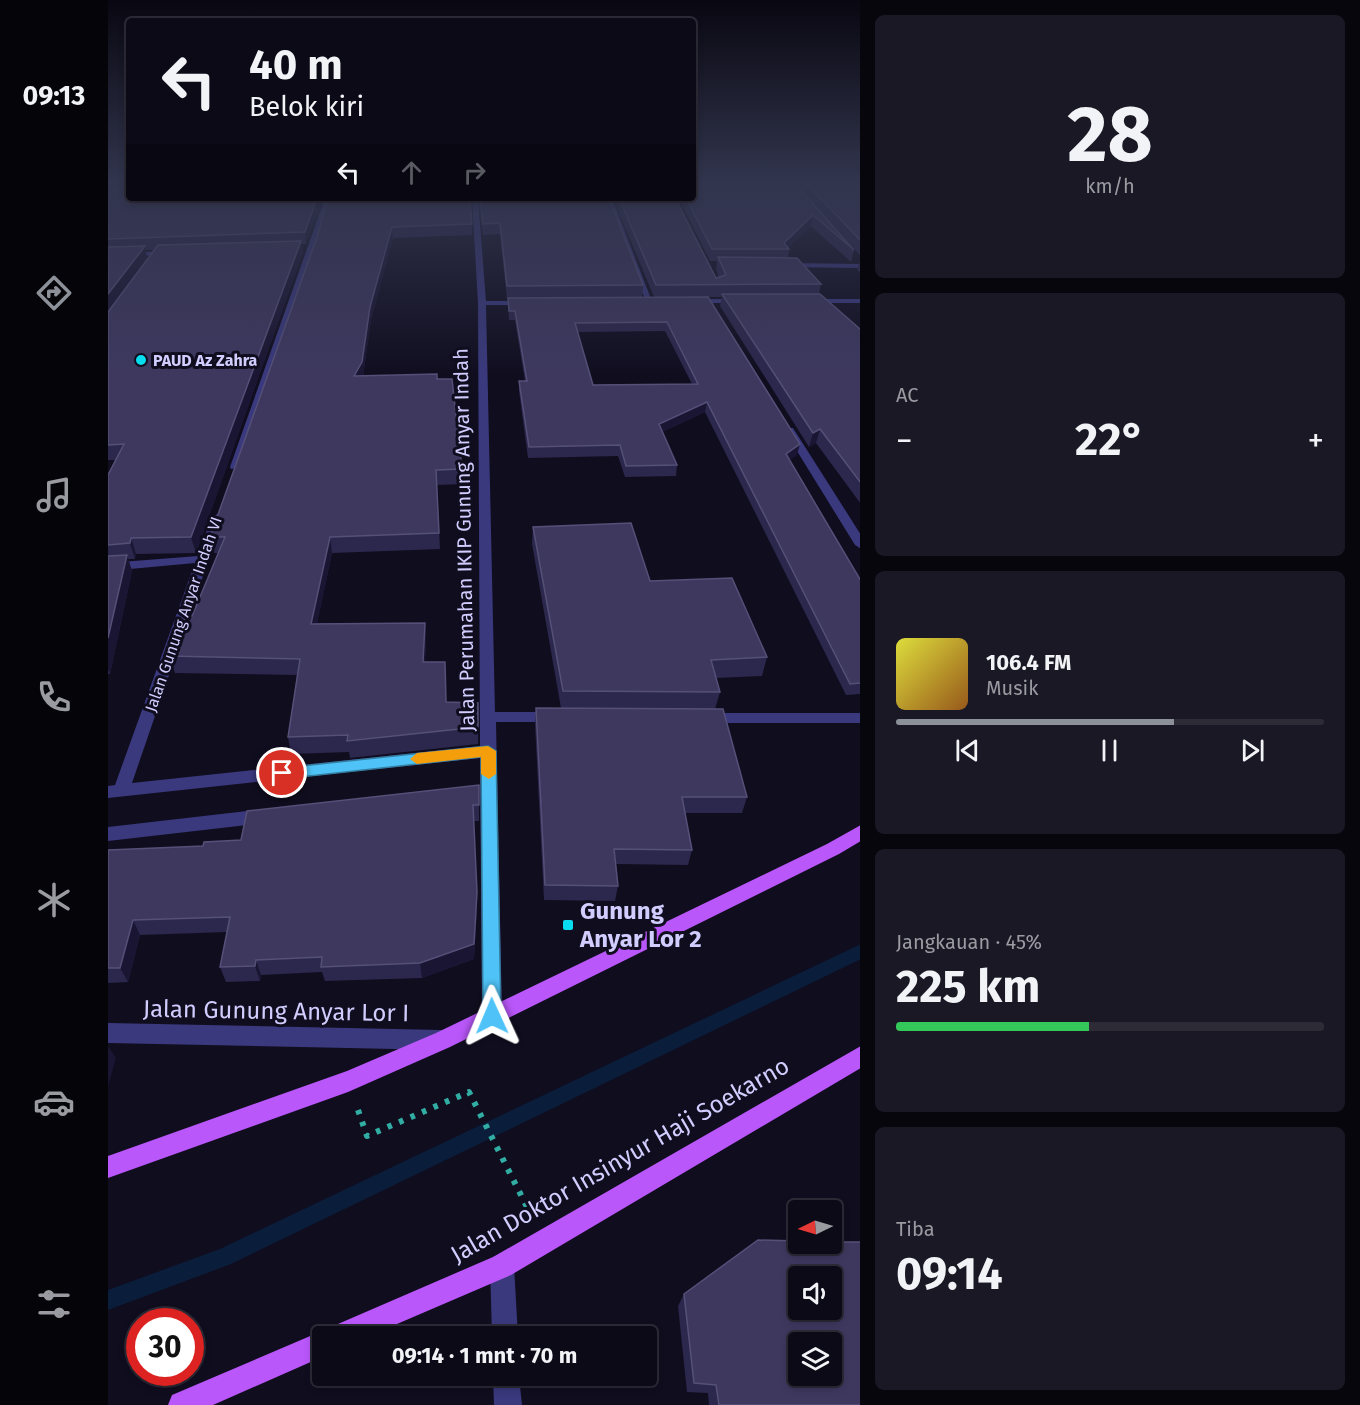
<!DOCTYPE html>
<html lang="id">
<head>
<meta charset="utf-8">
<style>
	:root { --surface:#0c0a17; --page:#1a1824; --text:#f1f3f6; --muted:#9a9aa1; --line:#2c2b36; --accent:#8c9099 }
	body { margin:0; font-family:"Fira Sans",sans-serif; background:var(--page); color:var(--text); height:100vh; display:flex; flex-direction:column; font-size:22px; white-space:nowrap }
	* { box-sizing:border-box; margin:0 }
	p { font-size:20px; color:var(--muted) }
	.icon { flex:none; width:33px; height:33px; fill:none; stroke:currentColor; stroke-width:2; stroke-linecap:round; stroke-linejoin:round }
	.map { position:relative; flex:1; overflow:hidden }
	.drawer { display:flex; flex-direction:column; gap:15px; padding:15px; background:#07060d; width:500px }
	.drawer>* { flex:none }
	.guide { position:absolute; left:18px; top:18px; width:570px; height:183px; border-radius:6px; box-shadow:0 3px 9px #0003,0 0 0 2px var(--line); background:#0c0a17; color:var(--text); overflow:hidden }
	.needle { width:39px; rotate:265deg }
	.controls { position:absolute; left:680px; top:1200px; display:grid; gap:12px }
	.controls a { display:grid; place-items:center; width:54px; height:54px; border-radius:6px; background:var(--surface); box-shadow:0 3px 9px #0003,0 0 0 2px var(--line); font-size:30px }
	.speed { position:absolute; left:18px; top:1308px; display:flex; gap:12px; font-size:30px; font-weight:700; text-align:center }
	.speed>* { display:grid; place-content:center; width:78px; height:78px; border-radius:50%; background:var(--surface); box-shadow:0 3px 9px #0003,0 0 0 2px var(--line); line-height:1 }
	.speed .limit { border:9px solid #d22; background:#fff; color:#111 }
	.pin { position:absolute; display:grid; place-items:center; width:51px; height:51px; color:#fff; margin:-26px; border:3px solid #fff; border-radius:50%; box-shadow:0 2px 6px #0007 }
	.me { position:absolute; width:66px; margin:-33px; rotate:359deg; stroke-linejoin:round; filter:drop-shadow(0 0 4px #0008) }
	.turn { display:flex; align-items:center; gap:21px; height:126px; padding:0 24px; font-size:27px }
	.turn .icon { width:78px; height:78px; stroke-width:2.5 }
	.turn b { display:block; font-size:42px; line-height:51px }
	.lanes { display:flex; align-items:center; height:57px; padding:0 24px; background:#0003; justify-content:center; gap:30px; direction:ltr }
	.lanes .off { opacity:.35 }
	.big { font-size:45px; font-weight:700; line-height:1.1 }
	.drawer .tile { flex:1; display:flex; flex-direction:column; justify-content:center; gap:9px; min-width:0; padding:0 21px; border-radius:9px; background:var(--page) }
	.drawer .dial { align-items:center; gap:0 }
	.dial b { font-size:78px; line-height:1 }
	.song { display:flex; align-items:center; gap:18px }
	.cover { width:72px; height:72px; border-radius:9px; background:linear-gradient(135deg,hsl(60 70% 55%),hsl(30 70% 35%)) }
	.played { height:6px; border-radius:3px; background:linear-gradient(90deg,var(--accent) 65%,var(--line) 65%) }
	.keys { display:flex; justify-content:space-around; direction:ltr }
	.heat { display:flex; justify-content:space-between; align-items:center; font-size:33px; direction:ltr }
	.charge { height:9px; border-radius:4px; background:linear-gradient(90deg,#34c759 45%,var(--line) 0) }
	.trip { position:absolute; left:204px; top:1326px; width:345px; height:60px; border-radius:6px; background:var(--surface); box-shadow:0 3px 9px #0003,0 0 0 2px var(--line); font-weight:700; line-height:60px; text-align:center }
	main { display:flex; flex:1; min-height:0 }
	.menu { display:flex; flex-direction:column; width:108px; justify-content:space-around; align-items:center; background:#050409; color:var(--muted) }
	.menu .icon { width:42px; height:42px }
	.menu .current { color:var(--accent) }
	.menu b { font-size:27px; color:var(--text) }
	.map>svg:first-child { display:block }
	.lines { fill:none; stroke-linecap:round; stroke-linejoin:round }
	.stream { fill:#0a1d3b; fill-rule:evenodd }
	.path { stroke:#31ada3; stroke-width:6; stroke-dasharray:4.5 8; stroke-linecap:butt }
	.minor { fill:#3a397d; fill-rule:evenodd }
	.primary { fill:#b957fa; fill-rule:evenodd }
	.wall { fill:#2c274c; fill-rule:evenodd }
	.shaded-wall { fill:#1a1532 }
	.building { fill:#3e385f; stroke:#555078; stroke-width:1.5; fill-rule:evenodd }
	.route { fill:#4fc3f7; stroke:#337fa1; stroke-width:1.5 }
	.slow { fill:#f59e0b }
	.poi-dot { fill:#07ddef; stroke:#100d1f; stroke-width:2 }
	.labels { text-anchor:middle; stroke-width:6; stroke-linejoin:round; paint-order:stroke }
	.far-poi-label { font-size:16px; font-weight:bold; fill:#d1cdfe; stroke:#100d1f; text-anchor:start }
	.far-street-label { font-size:16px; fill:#d1cdfe; stroke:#100d1f }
	.street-label { font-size:20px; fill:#d1cdfe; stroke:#100d1f }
	.near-poi-label { font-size:24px; font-weight:bold; fill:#d1cdfe; stroke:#100d1f; text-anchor:start }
	.near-street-label { font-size:24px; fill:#d1cdfe; stroke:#100d1f }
</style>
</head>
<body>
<main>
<nav class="menu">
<b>09:13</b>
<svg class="icon current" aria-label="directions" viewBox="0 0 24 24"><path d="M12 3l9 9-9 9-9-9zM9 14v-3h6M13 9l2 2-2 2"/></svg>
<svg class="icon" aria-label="music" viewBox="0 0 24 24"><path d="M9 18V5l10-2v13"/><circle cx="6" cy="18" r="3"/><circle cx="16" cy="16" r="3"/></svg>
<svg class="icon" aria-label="phone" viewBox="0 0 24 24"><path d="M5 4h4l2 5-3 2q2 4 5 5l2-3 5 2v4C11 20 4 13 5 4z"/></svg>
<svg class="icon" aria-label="climate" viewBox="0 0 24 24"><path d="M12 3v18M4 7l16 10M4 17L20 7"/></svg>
<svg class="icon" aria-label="car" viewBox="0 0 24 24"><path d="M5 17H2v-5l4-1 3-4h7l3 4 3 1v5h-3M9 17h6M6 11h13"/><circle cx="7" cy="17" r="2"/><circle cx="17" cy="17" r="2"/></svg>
<svg class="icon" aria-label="filters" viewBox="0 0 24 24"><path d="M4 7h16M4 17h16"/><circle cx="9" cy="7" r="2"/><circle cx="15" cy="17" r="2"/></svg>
</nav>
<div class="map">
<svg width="753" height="1405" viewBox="0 0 753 1405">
	<rect width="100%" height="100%" fill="#100d1f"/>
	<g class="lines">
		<!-- stream -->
		<path class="stream" d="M753,944v15l-630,305 -123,46v-20l112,-41z"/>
		<!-- path -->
		<path class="path" d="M250,1110l9,26 102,-44 60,119"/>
		<!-- minor -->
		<g class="minor">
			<path d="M217,198h6l-91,269 -9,2 -1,-2z"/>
			<path d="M364,198h6l8,103h41l4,2 -4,2h-41l9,407h62l8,5 -8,5h-61l6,294 -3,7 -7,3 -7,-3 -3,-7 -2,-258 -372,40v-12l7,-1 80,-222 -87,8v-8l90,-7 13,-38 6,-4 6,4 -91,265 348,-37 -2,-443z"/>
			<path d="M498,198h6l41,106 -7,-2z"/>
			<path d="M66,251l-3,4 -63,2v-4z"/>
			<path d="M678,263l75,1v4l-78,-1z"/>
			<path d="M584,299h48l4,2 -4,2h-51l-1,-2z"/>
			<path d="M701,299h52v4h-55l-1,-2z"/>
			<path d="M677,428h8l68,107v14l-6,-4 -71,-115z"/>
			<path d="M599,713h154v10h-154l-8,-5z"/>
			<path d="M157,809l6,2 2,5 -2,5 -6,2 -157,18v-14z"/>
			<path d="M0,1023l333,7 7,3 3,7 -3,7 -7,3 -333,-7z"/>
			<path d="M394,1254l9,3 3,9 4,70h-26l-2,-70 3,-9z"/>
			<path d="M385,1376h26l3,29h-28z"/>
		</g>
		<!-- primary -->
		<g class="primary">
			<path d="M753,825v16l-22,13 -389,193 -102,45 -240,86v-22l239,-85 89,-38 391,-189z"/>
			<path d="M753,1046v22l-350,207 -142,61h-47v21l-109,48h-45l4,-10 150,-64 6,3 3,-7 162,-70z"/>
		</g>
	</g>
	<!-- wall -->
	<g class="wall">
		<path d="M0,180h21v18h194l-17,46h-4l1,8 -107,301 -60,1 -1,5h-7l4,12 -22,103h-2v-199l8,-15h-8v-148l47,-62h-10l2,8 -39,53z"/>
		<path d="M585,180h168v76l-44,-48 37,42 -3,12 -40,-36 -23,22 1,1 -1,9 33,26 -2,10 42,36v174l-45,-61 -7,4 -89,-141 2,-9h-14l89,158 -8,5 72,121v113l-15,1 -141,-283 -43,20 15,33 -1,11 -51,1 -7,-21 -90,2 -9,-67v-10h6l-10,-61h-6l-1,-21h-1l-7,-65 -17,1 -5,-37h131l34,87 -1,13 12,-1 -41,-99h62l41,80h3l-3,-9 1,-8h-7l-31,-63h14zM686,182h9l-2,8zM557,331l27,53 -99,1 -16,-53z"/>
		<path d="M220,198l144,26v11l-79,3 -22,82 -8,56 74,3 25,90 1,15 -26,1 3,64 -108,4 -15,70h108l1,16 -1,23 21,40 32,1v41l-128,14 -1,-6 -58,2 -3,-17 9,-62 -122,-2 -6,-17 23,-40 26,-63h-4l-4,-16 107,-300z"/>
		<path d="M753,258v15l-4,-3z"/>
		<path d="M425,527l234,130 -5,19 -46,2 4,14 -5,17 32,88 -5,16h-57l7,37 -4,15 -72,-1 2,22 -3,15 -71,-1 -9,-176 1,-16h25l-29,-164z"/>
		<path d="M371,785v36h-5l3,86 -3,52 -52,19 -97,3 -3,-9 -61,3 -1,6 -34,1 -6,-15 7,-35 -87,3 -12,47 -20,1v-133l95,-4 38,-6z"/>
		<path d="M576,1294l177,111h-152l-1,-12 -21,-1 -9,-86z"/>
	</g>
	<!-- shaded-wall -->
	<g class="shaded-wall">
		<path d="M209,198h6l-17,46 -1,-12z"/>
		<path d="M705,215l-2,11 -24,23 -3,-6z"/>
		<path d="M284,227l1,11 -22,82 -8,56 -8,15 -1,-15 16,-69z"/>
		<path d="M193,241l2,11 -107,301 -5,-16z"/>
		<path d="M37,246l2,12 -39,53v-17z"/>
		<path d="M599,402l-2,10 -48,22 2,-10z"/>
		<path d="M712,429l-4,14 -7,4 4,-14z"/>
		<path d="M692,444l-3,11 -14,9 3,-10z"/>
		<path d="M222,537l2,16 -18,87 -3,-16z"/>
		<path d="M23,538l5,16 -1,5 -5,-16z"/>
		<path d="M19,555l5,16 -22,103 -2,-5v-31z"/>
		<path d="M317,623l1,16 -2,40 -1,-17z"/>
		<path d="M369,892v15l-3,52 -52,19 -2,-15z"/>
		<path d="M25,920l7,15 -12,47 -8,-14z"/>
		<path d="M148,960l5,15 -1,6 -5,-15z"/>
		<path d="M0,1046l8,12 -8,28z"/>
	</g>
	<!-- building -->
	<g class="building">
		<path d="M0,180h21v4l-1,-1h-20z"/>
		<path d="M585,180h99l62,70 -41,-35 -29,28 5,6h-77l-26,-51h7z"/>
		<path d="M695,180l58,1v60z"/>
		<path d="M21,189v9h188l-12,34 -197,7v-48z"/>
		<path d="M220,198h142l2,26 -80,3 -22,80 -8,55 -8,14 83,-2v5h15l10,90 -26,1 3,63 -109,4 -19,87 114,-1 -2,39h22l1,40 32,1v24l-131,14 1,-6 -60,2 12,-78 -131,-3 17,-40h6l33,-79h-15l107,-300z"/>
		<path d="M372,198h129l34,87 -136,1 -7,-63 -17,1z"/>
		<path d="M511,198h56l41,80 10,-3 -8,-18 79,1 24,26 -165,1z"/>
		<path d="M193,241l-110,296 -60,1 -1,5 -22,2v-70l16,-31 -16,1v-133l50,-67z"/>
		<path d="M37,246l-37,48v-47z"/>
		<path d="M614,294h98l41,36v153l-41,-54 -7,4z"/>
		<path d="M600,297l92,147 -14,10 75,127v102l-11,1 -143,-282 -48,22 18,41 -51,1 -6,-21 -91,2 -10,-66h8l-12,-70h-6l-1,-13zM559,322l31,62 -105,1 -18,-62z"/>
		<path d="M523,523l19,58 82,-3 35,79 -56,3 9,32 -157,-1 -30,-164z"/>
		<path d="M19,555l-19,83v-82z"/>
		<path d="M428,708l187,1 24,88h-65l10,53 -78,-1 4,37 -73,-1z"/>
		<path d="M371,785v20h-6l4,87 -3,52 -54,19 -99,4 1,-10 -66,3 -1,6 -35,1 10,-50 -97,3 -13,48h-12v-118l95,-4 1,-4 37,-2 6,-29z"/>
		<path d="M650,1240l40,1v3h33v-2h30v163h-142l-3,-20 -22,-2 -10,-89zM690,1276h33v34h-33zM690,1342h33v34h-33z"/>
	</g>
	<!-- sky -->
	<linearGradient id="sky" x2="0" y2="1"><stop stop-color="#090711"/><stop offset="0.48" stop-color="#31354d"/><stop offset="1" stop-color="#31354d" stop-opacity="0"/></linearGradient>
	<rect width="753" height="377" fill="url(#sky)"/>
	<!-- route -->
	<path class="route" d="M380,746l8,5 5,265 -2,6 -7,3 -7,-3 -2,-6 -2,-259 -199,22 -8,-6 8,-5z"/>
	<!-- slow -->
	<path class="slow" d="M380,746l8,5v23l-7,5 -8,-5v-17l-64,7 -7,-5 7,-6z"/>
	<!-- markers -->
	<g class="poi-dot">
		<circle cx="33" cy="360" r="6"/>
		<rect x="454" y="919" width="12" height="12" rx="3"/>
	</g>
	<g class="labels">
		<!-- far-poi labels -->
		<g class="far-poi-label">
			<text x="45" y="366">PAUD Az Zahra</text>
		</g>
		<!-- far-street labels -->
		<g class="far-street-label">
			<text transform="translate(75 614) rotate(-71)" y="6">Jalan Gunung Anyar Indah VI</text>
		</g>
		<!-- street labels -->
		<g class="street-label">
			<text transform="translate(356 540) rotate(-91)" y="7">Jalan Perumahan IKIP Gunung Anyar Indah</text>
		</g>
		<!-- near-poi labels -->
		<g class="near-poi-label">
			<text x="472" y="919">Gunung<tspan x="472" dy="28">Anyar Lor 2</tspan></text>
		</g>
		<!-- near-street labels -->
		<g class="near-street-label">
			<text transform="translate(168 1011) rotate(1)" y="8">Jalan Gunung Anyar Lor I</text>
			<text transform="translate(512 1160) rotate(-30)" y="8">Jalan Doktor Insinyur Haji Soekarno</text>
		</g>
	</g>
</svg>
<div class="controls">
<a><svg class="needle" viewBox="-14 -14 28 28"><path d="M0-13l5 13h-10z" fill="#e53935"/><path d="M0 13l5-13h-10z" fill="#9a9aa1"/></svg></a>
<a><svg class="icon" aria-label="sound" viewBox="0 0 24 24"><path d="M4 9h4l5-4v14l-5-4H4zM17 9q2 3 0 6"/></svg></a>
<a><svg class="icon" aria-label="layers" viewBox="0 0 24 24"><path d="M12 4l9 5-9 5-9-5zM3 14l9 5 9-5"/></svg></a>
</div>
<div class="speed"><div class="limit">30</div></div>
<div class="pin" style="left:174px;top:773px;background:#d93025"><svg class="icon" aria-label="arrive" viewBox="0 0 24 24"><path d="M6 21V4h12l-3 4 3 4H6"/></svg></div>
<svg class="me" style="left:384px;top:1016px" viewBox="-20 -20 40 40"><path d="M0-17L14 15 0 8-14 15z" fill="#4fc3f7" stroke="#fff" stroke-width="4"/></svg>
<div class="trip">09:14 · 1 mnt · 70 m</div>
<div class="guide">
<div class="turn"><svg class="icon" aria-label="left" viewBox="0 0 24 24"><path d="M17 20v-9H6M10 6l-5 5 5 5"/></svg><div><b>40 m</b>Belok kiri</div></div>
<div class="lanes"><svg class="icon" aria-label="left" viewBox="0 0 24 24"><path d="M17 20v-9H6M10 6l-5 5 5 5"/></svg><svg class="icon off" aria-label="ahead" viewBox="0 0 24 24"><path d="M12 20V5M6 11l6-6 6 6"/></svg><svg class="icon off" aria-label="right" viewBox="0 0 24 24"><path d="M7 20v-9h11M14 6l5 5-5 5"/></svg></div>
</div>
</div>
<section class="drawer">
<div class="tile dial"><b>28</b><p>km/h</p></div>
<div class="tile"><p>AC</p>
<div class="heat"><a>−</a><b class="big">22°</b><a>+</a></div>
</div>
<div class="tile">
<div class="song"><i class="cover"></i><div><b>106.4 FM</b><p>Musik</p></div></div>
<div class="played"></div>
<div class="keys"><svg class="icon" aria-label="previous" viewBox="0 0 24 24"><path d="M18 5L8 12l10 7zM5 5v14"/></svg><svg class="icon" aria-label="pause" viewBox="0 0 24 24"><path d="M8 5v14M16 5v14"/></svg><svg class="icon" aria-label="next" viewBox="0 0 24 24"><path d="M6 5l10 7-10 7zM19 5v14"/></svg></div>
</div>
<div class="tile"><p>Jangkauan · 45%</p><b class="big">225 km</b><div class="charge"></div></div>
<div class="tile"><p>Tiba</p><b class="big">09:14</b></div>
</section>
</main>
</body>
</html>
